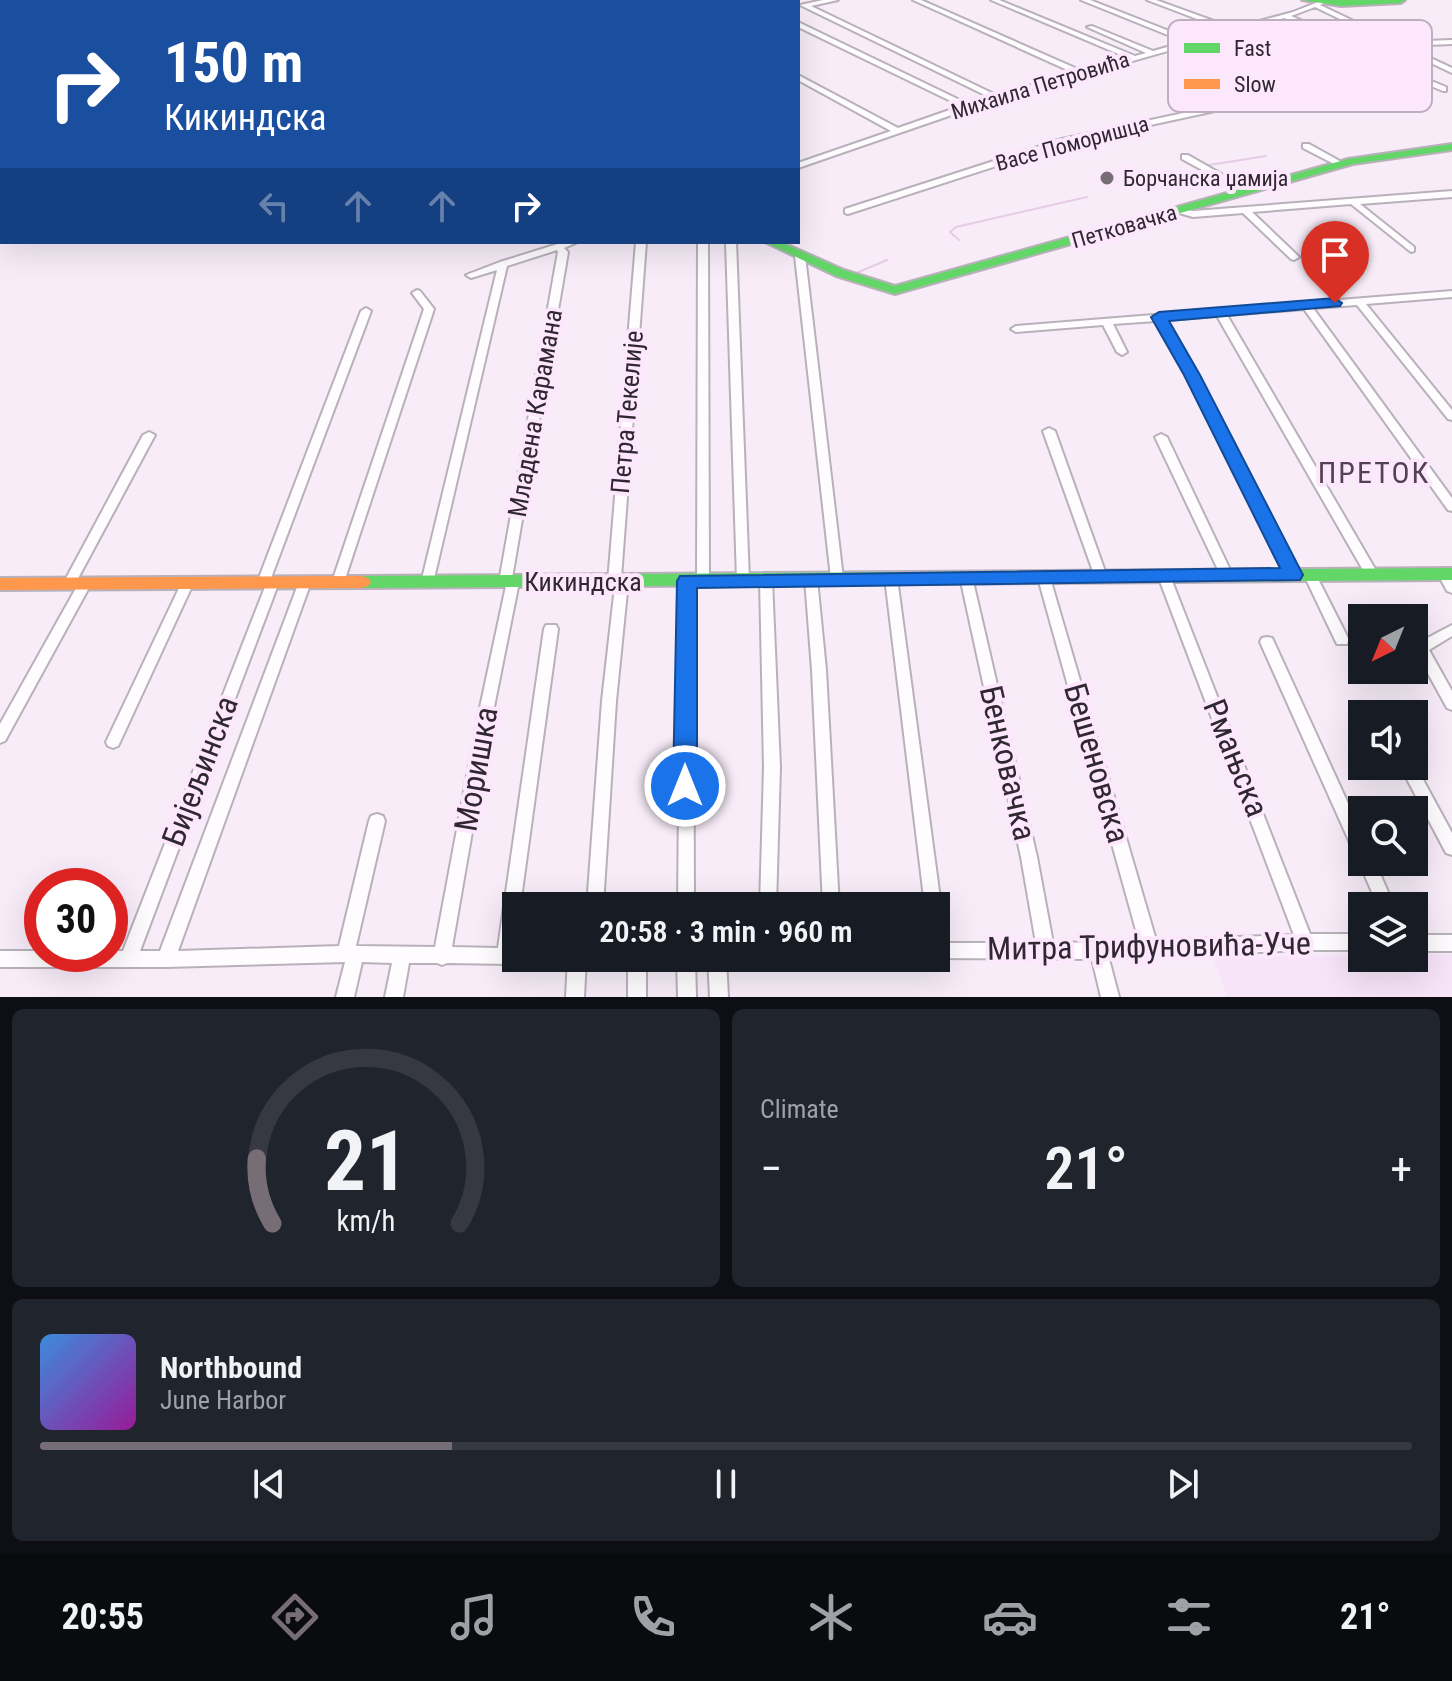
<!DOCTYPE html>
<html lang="en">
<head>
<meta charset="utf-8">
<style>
	:root { --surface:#171b24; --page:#20242c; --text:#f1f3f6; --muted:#9ea1a6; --line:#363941; --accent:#766d76 }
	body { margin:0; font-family:"Roboto Condensed",sans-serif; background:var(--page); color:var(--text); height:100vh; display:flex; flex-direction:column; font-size:30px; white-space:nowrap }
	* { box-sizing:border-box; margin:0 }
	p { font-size:26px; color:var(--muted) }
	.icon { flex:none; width:44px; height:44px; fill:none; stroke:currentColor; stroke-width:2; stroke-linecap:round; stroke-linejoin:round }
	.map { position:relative; height:997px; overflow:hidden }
	.side { display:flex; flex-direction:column; gap:12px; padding:12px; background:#0d0f14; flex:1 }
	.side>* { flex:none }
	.banner { position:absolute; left:0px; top:0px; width:800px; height:244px; box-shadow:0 8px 32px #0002; background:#1a4fa0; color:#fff; overflow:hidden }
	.needle { width:52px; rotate:223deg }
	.controls { position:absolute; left:1348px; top:604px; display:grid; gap:16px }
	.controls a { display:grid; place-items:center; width:80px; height:80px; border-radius:0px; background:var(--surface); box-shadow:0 8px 32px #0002; font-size:40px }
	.speed { position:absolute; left:24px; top:868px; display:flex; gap:16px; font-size:40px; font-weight:700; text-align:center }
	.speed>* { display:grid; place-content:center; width:104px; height:104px; border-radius:50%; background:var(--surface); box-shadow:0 8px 32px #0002; line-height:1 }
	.speed .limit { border:12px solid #d22; background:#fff; color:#111 }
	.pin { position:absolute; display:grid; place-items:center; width:68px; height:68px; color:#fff; margin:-82px -34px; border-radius:50% 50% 50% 0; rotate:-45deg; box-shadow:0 0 8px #0007 }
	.pin .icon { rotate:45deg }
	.me { position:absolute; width:88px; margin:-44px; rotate:0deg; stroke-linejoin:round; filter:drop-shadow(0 0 6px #0008) }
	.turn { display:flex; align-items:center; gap:28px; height:168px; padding:0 32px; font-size:36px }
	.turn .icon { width:104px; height:104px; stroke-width:2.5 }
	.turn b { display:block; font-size:56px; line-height:68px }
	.lanes { display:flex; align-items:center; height:76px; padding:0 32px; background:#0003; justify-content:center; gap:40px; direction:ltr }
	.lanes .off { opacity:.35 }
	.big { font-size:60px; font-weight:600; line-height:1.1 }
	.side .card { flex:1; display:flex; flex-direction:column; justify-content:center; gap:12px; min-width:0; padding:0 28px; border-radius:12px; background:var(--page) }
	.side .dial { align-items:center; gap:0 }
	.dial svg { height:208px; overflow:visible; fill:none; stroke:var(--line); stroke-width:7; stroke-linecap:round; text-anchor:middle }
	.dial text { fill:var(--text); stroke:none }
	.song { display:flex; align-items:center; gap:24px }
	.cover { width:96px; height:96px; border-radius:12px; background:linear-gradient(135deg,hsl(210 70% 55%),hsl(300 70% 35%)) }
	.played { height:8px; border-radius:4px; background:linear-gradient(90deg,var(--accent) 30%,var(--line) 30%) }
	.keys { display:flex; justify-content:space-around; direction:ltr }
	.heat { display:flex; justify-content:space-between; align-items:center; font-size:44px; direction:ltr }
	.side .tiles { flex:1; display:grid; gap:12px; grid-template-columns:1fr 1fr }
	.card:last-child { grid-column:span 2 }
	.trip { position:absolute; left:502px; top:892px; width:448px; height:80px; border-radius:0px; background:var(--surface); box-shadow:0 8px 32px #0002; font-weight:600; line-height:80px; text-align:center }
	.dock { display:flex; height:128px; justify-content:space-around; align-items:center; background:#090b0e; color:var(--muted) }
	.dock .icon { width:56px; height:56px }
	.dock .on { color:var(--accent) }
	.dock b { font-size:36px; color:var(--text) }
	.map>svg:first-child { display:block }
	.built { fill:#f8e4f9 }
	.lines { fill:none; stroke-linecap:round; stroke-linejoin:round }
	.stream { stroke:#e6cbe6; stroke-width:2 }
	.street-casing { stroke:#b9b1ba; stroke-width:4 }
	.fast-casing { stroke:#b9b1ba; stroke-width:4 }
	.slow-casing { stroke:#b9b1ba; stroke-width:4 }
	.street { fill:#fefcfe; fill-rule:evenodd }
	.fast { fill:#63d668; fill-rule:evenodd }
	.slow { fill:#ff974d; fill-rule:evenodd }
	.route { fill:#1a73e8; stroke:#114b97; stroke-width:2 }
	.poi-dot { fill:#766d76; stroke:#fce7fd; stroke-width:3 }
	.labels { text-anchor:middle; stroke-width:8; stroke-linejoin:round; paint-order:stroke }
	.far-street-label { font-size:22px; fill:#302830; stroke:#fce7fd }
	.far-poi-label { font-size:22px; fill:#302830; stroke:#fce7fd; text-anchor:start }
	.street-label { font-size:26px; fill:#302830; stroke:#fce7fd }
	.quarter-label { font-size:30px; letter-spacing:2px; fill:#524253; stroke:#fce7fd }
	.near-street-label { font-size:32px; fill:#302830; stroke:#fce7fd }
	.key { fill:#fce7fd; stroke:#bfaec0; stroke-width:2 }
	.key-label { font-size:22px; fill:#302830 }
</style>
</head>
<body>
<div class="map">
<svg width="1452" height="997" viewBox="0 0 1452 997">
	<rect width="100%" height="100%" fill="#f7ecf8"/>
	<!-- built -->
	<path class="built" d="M1452,954v43h-225l-14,-40 149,-2v3h52v-3z"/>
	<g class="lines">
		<!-- stream -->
		<g class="stream">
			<path d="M1209,165l57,-9"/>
			<path d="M959,240l-9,-8 6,-5 131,-30"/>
			<path d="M854,274l33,-14"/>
		</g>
		<defs>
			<g id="street">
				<path d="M823,0h15l-27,6 185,89 78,-22 -161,-73h8l161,71 46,-13 -137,-58h8l136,56 11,-3 -59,-26 5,-1 61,25 32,-9 -104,-42h9l102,40 34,-10 -79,-30h9l77,28 60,-16 30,-12 3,2 -6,3 78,37 54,-2v4l-47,2 47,22v5l-19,-9 -28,6 41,17v4h-3l-46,-19 -64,14 46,20 1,2 -4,2 -51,-23 -18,4 33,16v4h-6l-35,-18 -232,50 -219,71 -3,-1v-4l217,-70 365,-78 -112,-54 -24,9 45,19v2h-4l-48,-19 -286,81 -200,69v-5l93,-32 -93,-51v-5l100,53 63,-22 -163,-79v-5l170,82 21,-7 -189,-92z"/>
				<path d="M1303,144h6l36,20 -7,2 -35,-18z"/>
				<path d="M1182,155h6l63,36 -7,2 -62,-34z"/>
				<path d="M1452,191v6l-92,7 54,43v4l-3,1 -60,-48 -99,8 45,43 2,2 -5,3 -3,-1 -48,-46 -50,4 -21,-6 4,-3 17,3z"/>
				<path d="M564,242h14l-14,6 4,4 -56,326 6,1 1,3 -27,135 -40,230 46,1 46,-319 2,-4h10l2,4 -38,277h-4v52h8l-2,4 -6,2 -69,-1 -5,2 -5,-2h-28l-6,34h-18l7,-34 -30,-1 -8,35h-18l9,-35 -179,5h-166v-16h42v3h68v-3h13l142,-364 -7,-1 -1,-3 104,-272 5,-3 5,3 -100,267 7,1 1,3 -139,369h20l139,-369 1,-3h10l1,3 -133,369 161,-5 30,-125 2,-5 6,-2 6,2 2,5 -29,125 79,1 43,-230 28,-131 -6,-1 -1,-3 59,-330 -1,-2 -50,16 -74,317 -1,3h-10l-1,-3 76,-313 -26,8 -5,-3 34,-13z"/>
				<path d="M636,242h10l-25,336 6,1 1,3 -12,119 -13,205h-16l15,-205 13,-115 -6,-1 -1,-3z"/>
				<path d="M698,242h10l1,339 -1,3h-10l-1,-3z"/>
				<path d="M726,242h10l13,338 -1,3h-10l-1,-3z"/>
				<path d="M800,253l5,3 38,322 -1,3h-10l-1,-3 -36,-322z"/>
				<path d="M417,290l3,1 14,18 -90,273 -1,3h-10l-1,-3 92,-273 -12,-16z"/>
				<path d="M1452,291v6l-86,7 86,106v10l-4,-1 -91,-114 -44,3 139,190v13l-4,-1 -144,-201 -77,6 151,259 -1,3h-10l-150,-261 -51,4 31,55 102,200 -1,3h-10l-1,-3 -100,-200 -31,-54 -43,3 14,28 -5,3 -5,-3 -14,-27 -87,7 -5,-3 5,-3z"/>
				<path d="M1049,428l6,3 52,146 -1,3h-10l-1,-3 -52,-146z"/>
				<path d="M149,432l6,3 -80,149 -1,3h-10l-1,-3 80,-149z"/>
				<path d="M1161,434l6,3 66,139 -1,3h-10l-1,-3 -66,-139z"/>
				<path d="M1444,569l5,2 3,6v16l-5,-2 -9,-17 1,-3z"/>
				<path d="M1310,570l5,2 1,3 33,65 -2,4h-10l-2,-4 -31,-65 1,-3z"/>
				<path d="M1164,571l5,2 1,3 140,358h52v16h-57l-196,9 10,38h-18l-9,-38 -159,-1h3v-36l6,2 4,19h90l-15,-86 -61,-280 1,-3h10l1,3 65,280 16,86 86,-2 -101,-363 1,-3h10l1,3 106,362 138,-5 -136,-359 1,-3z"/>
				<path d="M891,573l5,2 1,3 44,328 -2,5 -3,1v-6h-11l-40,-328 1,-3z"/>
				<path d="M811,574l5,2 1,3 9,91 13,236h-16l-11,-236 -7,-91 1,-3z"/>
				<path d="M766,575l5,2 1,3 8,187 -4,139h-16l4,-139 -4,-187 1,-3z"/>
				<path d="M687,576l5,2 1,3 1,325h-16l3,-325 1,-3z"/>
				<path d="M85,579l5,2 1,3 -86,157 -5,2v-19l80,-143z"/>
				<path d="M187,579l5,2 1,3 -73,158 -2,4 -5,2 -5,-2 -2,-4 75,-158 1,-3z"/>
				<path d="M1452,625v11l-23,14 23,41v19l-5,-2 -33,-60 2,-4z"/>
				<path d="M1267,637l5,1 2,4 88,192v28h13l19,44h-16l-19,-44 2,-3 -5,-2 -2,-5 -94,-210 2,-4z"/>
				<path d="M1414,763l38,70v22l-6,-2 -46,-87h14z"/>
				<rect x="1414" y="935" width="38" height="16"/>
				<path d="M568,958h18l-2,39h-18z"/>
				<rect x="628" y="958" width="18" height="39"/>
				<path d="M677,958h18l1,39h-18z"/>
				<path d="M708,958h18l2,39h-18z"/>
			</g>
			<g id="fast">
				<path d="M1302,0h103l-4,3 -60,3z"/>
				<path d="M1452,144v6l-99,14 -458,130 -59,-18 -71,-34h16l63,28 51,16 453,-127z"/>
				<path d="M1452,568v12l-1090,8 -6,-2 -3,-4 3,-4 6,-2z"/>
			</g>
			<path id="slow" d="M362,576l6,2 3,4 -3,4 -6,2 -362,2v-12z"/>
		</defs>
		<!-- street casing -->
		<use href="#street" class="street-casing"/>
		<!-- fast casing -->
		<use href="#fast" class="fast-casing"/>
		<!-- slow casing -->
		<use href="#slow" class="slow-casing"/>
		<!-- street -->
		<use href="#street" class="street"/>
		<!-- fast -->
		<use href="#fast" class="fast"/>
		<!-- slow -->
		<use href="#slow" class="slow"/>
	</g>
	<!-- route -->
	<path class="route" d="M1335,298l7,5 -2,3 -171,15 31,54 103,200 -3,5 -603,8v198l-4,7 -8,3 -8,-3 -4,-7 4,-205 3,-5 600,-8 -96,-193 -33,-58 8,-5z"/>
	<!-- markers -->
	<circle class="poi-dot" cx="1107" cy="178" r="8"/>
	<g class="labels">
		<!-- far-street labels -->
		<g class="far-street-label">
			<text transform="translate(1040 85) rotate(-17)" y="8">Михаила Петровића</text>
			<text transform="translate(1072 143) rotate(-15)" y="8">Васе Поморишца</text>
			<text transform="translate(1124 226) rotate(-16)" y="8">Петковачка</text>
		</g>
		<!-- far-poi labels -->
		<g class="far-poi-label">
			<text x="1123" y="186">Борчанска џамија</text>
		</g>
		<!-- street labels -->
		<g class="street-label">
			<text transform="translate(627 412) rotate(-85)" y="9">Петра Текелије</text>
			<text transform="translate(535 413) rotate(-80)" y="9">Младена Карамана</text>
			<text x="583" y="591">Кикиндска</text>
		</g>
		<!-- quarter labels -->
		<g class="quarter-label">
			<text x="1374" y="483">ПРЕТОК</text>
		</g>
		<!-- near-street labels -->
		<g class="near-street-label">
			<text transform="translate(1236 758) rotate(68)" y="11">Рмањска</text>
			<text transform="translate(1008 763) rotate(77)" y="11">Бенковачка</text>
			<text transform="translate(1097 763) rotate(74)" y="11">Бешеновска</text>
			<text transform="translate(476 769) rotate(-80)" y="11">Моришка</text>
			<text transform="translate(200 771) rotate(-69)" y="11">Бијељинска</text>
			<text transform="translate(1149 946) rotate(-1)" y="11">Митра Трифуновића-Уче</text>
		</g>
	</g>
	<!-- legend -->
	<rect x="1168" y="20" width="264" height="92" rx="12" class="key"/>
	<rect x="1184" y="43" width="36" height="10" fill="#63d668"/>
	<rect x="1184" y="79" width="36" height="10" fill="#ff974d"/>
	<g class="key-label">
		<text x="1234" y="56">Fast</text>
		<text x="1234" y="92">Slow</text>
	</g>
</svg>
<div class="controls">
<a><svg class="needle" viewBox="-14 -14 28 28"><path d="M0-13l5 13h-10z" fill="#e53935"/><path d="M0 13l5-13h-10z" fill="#9ea1a6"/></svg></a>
<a><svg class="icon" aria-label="sound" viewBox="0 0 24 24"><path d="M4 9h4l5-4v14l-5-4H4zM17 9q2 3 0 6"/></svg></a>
<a><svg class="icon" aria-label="search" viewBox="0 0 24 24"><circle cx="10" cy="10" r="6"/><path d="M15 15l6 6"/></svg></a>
<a><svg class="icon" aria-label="layers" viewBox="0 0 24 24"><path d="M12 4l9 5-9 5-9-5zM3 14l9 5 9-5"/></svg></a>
</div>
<div class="speed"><div class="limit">30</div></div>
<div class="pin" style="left:1335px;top:303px;background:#d93025"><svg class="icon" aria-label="arrive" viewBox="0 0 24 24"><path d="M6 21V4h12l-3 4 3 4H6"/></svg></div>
<svg class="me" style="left:685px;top:786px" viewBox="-20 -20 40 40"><circle r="17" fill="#1a73e8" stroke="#fff" stroke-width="3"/><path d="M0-11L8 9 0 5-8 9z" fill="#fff"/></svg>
<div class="trip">20:58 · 3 min · 960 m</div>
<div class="banner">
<div class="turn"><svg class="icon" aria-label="right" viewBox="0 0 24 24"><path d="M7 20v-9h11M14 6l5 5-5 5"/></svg><div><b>150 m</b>Кикиндска</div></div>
<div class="lanes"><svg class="icon off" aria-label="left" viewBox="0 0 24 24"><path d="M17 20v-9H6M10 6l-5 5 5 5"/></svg><svg class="icon off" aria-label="ahead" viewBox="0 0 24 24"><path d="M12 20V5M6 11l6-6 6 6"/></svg><svg class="icon off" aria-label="ahead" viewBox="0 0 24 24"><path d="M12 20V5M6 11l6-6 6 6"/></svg><svg class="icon" aria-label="right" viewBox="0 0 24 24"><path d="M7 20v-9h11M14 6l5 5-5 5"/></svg></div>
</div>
</div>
<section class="side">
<div class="tiles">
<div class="card dial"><svg viewBox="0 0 100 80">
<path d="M14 69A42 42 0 1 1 86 69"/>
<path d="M14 69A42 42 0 0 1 8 44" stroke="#766d76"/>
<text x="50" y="56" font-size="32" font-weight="700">21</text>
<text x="50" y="72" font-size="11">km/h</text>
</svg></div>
<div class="card"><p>Climate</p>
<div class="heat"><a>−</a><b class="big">21°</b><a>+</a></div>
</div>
<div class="card">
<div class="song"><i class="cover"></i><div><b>Northbound</b><p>June Harbor</p></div></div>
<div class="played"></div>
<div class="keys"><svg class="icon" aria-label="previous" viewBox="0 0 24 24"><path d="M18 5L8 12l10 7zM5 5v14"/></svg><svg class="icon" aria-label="pause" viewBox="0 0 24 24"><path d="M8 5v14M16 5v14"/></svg><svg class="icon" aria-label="next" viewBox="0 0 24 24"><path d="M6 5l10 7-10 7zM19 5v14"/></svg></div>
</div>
</div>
</section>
<nav class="dock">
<b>20:55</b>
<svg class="icon on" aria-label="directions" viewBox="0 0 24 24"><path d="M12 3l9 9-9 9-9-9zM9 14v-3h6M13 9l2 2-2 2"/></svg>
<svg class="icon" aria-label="music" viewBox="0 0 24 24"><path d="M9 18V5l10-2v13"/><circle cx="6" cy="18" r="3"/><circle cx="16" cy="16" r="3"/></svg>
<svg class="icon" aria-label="phone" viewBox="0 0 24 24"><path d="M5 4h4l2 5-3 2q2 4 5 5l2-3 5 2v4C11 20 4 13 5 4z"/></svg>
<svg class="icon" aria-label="climate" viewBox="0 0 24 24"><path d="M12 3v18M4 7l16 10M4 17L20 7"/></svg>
<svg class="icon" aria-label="car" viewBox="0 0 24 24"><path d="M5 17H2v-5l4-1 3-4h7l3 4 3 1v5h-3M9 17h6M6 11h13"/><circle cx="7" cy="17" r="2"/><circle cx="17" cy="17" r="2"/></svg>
<svg class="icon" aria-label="filters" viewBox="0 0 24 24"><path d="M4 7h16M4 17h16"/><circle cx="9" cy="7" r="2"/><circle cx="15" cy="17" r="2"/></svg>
<b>21°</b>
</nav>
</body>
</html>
